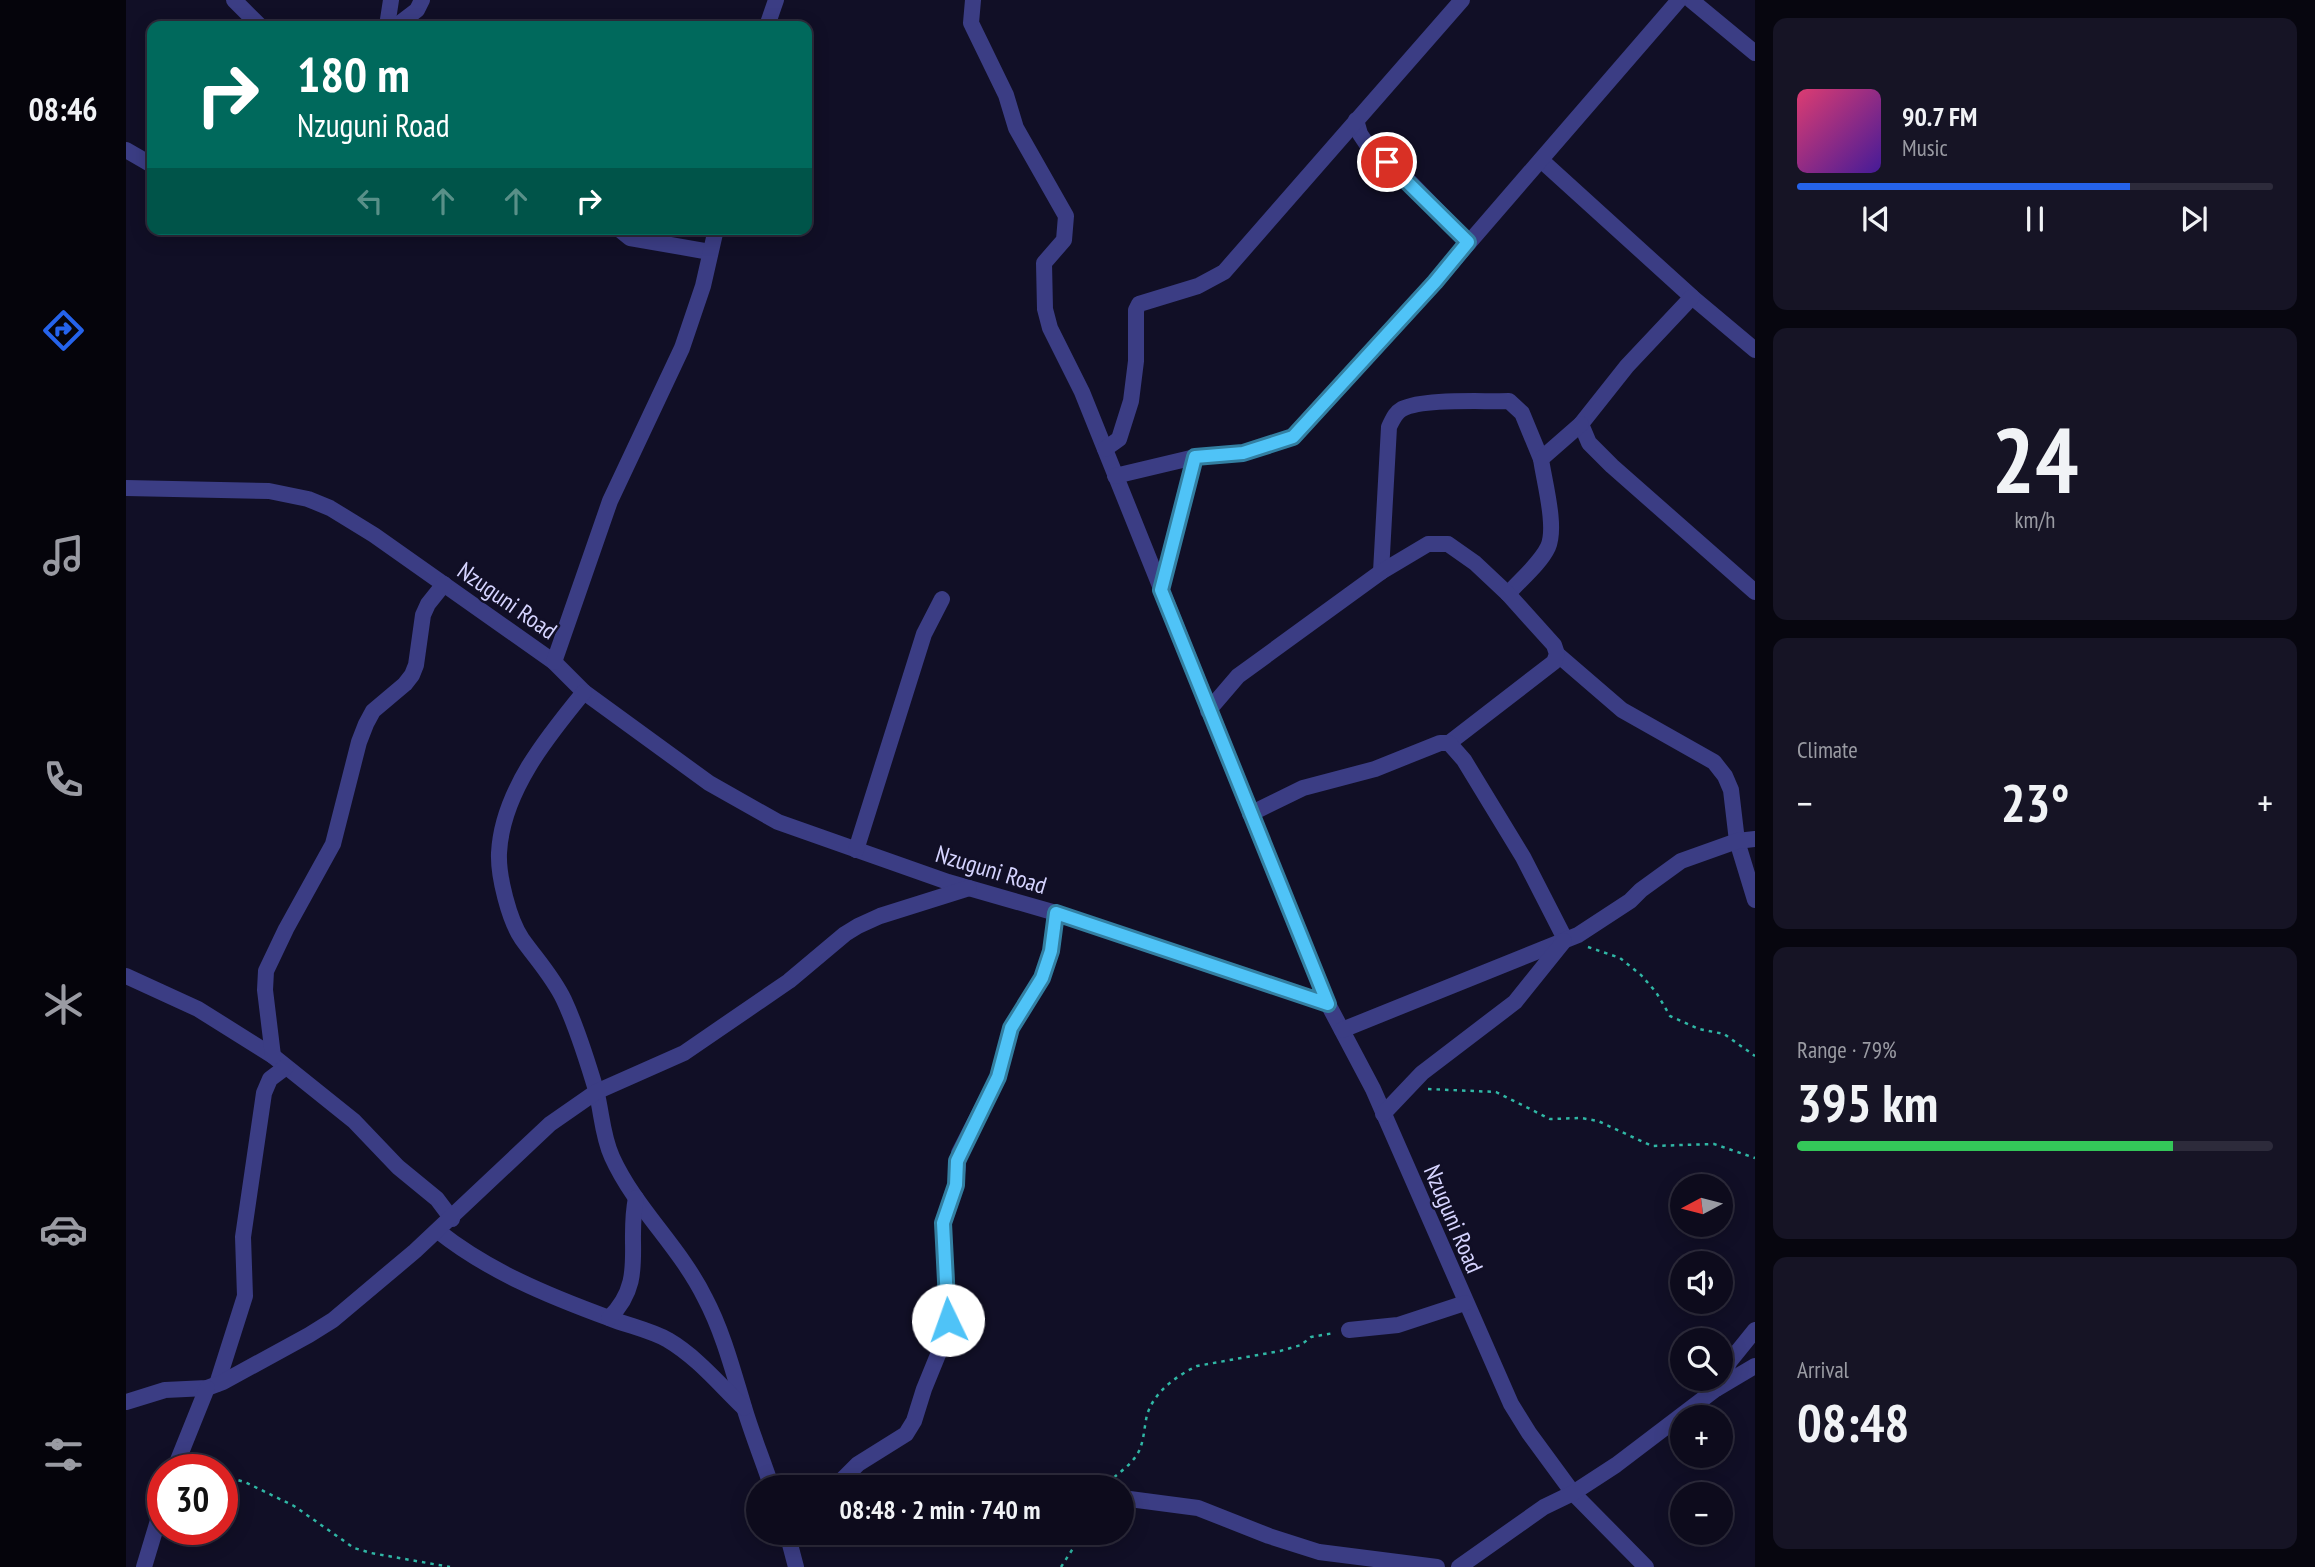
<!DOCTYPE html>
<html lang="en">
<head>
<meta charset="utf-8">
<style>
	:root { --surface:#0d0b1c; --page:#161425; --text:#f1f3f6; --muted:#9a9ba3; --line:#2d2b3b; --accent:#2563eb }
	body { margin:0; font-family:"PT Sans Narrow",sans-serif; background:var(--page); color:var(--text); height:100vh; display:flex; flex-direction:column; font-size:26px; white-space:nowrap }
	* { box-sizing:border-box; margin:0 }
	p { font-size:23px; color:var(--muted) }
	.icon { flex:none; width:38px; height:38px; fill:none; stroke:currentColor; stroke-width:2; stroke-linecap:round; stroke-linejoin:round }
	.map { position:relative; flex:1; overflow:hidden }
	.details { display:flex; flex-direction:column; gap:18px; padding:18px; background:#07060f; width:560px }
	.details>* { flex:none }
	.guide { position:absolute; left:21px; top:21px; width:665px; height:214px; border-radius:14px; box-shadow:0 4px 18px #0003,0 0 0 2px var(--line); background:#00695c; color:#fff; overflow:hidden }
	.needle { width:46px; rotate:263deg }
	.fabs { position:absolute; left:1544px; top:1174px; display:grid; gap:14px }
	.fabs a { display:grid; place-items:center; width:63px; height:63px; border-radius:50%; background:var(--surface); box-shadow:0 4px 18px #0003,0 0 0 2px var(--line); font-size:35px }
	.speed { position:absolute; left:21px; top:1454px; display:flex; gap:14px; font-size:35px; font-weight:700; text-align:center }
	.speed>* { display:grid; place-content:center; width:91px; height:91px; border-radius:50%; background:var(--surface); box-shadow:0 4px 18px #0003,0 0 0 2px var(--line); line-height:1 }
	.speed .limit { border:10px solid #d22; background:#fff; color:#111 }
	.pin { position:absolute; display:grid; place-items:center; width:60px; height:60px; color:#fff; margin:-30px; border:4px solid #fff; border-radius:50%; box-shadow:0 2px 7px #0007 }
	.me { position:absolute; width:77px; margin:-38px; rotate:357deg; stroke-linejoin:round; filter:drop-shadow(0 0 5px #0008) }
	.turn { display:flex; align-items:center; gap:24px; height:147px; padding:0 35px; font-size:32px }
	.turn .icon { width:91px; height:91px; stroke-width:2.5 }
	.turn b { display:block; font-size:49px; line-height:60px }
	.lanes { display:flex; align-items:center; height:66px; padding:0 35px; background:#0003; justify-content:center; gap:35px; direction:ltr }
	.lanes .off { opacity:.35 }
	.big { font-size:52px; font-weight:600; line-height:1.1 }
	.details .widget { flex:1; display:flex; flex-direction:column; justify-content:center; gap:10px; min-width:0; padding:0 24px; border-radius:14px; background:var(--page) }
	.details .dial { align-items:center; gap:0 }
	.dial b { font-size:91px; line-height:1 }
	.song { display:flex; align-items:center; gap:21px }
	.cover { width:84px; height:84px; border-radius:10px; background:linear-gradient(135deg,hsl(340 70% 55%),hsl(260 70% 35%)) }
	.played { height:7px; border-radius:4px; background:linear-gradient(90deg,var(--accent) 70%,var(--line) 70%) }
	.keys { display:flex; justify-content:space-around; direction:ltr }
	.heat { display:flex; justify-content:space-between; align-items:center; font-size:38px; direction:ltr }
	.charge { height:10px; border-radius:5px; background:linear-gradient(90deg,#34c759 79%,var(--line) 0) }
	.trip { position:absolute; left:620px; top:1475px; width:388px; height:70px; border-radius:35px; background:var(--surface); box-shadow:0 4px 18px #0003,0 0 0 2px var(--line); font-weight:600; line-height:70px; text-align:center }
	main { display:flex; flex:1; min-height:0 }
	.dock { display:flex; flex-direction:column; width:126px; justify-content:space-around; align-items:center; background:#05040b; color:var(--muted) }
	.dock .icon { width:49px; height:49px }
	.dock .active { color:var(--accent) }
	.dock b { font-size:32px; color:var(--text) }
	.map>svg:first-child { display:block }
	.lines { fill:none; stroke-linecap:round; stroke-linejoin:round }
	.path { stroke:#30b7a5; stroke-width:2.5; stroke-dasharray:3.5 5; stroke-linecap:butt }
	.street { stroke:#3b3d84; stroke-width:16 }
	.route-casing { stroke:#337fa1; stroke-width:18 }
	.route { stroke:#4fc3f7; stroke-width:12 }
	.labels { text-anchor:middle; stroke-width:5; stroke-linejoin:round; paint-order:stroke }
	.street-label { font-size:24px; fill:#d6d4ff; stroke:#110f26 }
</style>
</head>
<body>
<main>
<nav class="dock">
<b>08:46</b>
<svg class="icon active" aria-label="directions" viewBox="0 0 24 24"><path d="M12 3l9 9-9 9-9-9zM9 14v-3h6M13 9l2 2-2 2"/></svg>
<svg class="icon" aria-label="music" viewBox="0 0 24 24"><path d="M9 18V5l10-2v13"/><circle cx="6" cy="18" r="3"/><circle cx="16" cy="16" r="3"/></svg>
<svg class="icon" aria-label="phone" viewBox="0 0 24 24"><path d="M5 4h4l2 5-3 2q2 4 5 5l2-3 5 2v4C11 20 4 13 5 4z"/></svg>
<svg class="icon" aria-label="climate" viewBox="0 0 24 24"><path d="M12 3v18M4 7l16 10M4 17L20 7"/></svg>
<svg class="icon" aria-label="car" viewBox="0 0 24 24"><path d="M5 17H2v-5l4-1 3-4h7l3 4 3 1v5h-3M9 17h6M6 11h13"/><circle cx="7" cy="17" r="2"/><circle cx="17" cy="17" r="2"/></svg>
<svg class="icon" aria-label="filters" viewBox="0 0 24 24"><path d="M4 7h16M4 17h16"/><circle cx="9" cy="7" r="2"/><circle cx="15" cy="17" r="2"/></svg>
</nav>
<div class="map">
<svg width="1629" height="1567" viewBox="0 0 1629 1567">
	<rect width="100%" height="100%" fill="#110f26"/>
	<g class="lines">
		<!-- path -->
		<g class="path">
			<path d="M1462,947l32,11 21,17 15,17 14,24 29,13 25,5 31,22"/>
			<path d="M1302,1089l68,3 54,27 31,-1 17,3 54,25 62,-2 41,14"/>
			<path d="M67,1469l7,1"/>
			<path d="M96,1476l23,6 49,24 60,42 17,5 79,14"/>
			<path d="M975,1488c12,-11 29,-21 37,-35 6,-11 6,-25 9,-38 7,-23 29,-39 50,-49l83,-15 21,-6 10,-8 23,-4"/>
			<path d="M935,1567l22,-34"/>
		</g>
		<!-- street -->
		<g class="street">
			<path d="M108,0l26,26"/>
			<path d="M847,0l-2,23 35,72 10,33 50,88 -2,24 -20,23 1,46 5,19 32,64 246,612 45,85 138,315 18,29 44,60 73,74"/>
			<path d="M1565,0l64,53"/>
			<path d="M261,26l4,-26"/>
			<path d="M270,26l21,-16 5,-10"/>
			<path d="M641,26l9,-26"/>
			<path d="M1230,120l4,14 8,12 38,32 62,64"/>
			<path d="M0,150l26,15"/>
			<path d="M1415,160l151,137 63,53"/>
			<path d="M493,229l11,9 80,14"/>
			<path d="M1566,297l-65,69 -46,58 8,19 23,23 143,126"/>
			<path d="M979,449l14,-10 12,-38 5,-40v-51l3,-6 59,-18 26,-14 238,-272"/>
			<path d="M989,476l80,-19"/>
			<path d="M0,488l143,3 39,8 22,9 44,27 180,127 30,30 125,91 69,39 170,60 108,31 272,91"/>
			<path d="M1255,572l8,-145c4,-8 6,-14 13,-18 22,-11 81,-7 107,-8l13,12 19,46"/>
			<path d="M1035,590l34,-133 48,-4 50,-16 142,-155 244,-282"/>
			<path d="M1382,594c12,-14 32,-30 40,-47 9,-20 -4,-66 -7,-88l40,-35"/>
			<path d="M1431,654l65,56 92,52 11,14 6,14 6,51 18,59"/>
			<path d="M428,662l56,-161 72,-153 21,-62 13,-57"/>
			<path d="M458,692c-37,45 -82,100 -85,161 -1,23 10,67 23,86 15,21 31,38 42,61 13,28 23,60 32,90 6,23 6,45 16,67 23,51 68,90 93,141 18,34 28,73 39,109 8,27 19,54 28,81"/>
			<path d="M1082,711l30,-35 143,-104 47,-28h20l27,19 33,31 46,51 3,9 -3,8 -105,81"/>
			<path d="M1124,814l53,-26 72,-19 65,-26h9l15,17 59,97 42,82"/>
			<path d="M730,850l68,-216 18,-35"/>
			<path d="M0,976l72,33 75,47 81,65 44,46 39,32 15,20"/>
			<path d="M1216,1030l236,-95 52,-34 11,-11 40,-29 56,-20 18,-2"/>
			<path d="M147,1056l-8,-66 1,-19 20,-42 47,-85 26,-102 7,-18 7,-13 32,-27 7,-9 4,-10 7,-50 5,-11 16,-20"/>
			<path d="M1257,1114l39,-41 93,-71 49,-61"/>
			<path d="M312,1231c50,40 111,65 171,87 20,8 41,12 59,22 29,17 52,45 76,68"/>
			<path d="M483,1318c38,-37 17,-73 27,-120"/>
			<path d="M1223,1330l49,-5 67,-22"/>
			<path d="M91,1384l28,-88 -2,-59 21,-144 6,-14 16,-12"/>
			<path d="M1590,1389l14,-28 25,-31"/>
			<path d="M0,1402l39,-12 42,-2 16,-6 86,-47 24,-15 82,-69 135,-127 46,-32 88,-39 105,-72 56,-47 13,-8 22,-10 89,-28"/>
			<path d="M48,1470l33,-82"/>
			<path d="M708,1488l24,-24 48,-30 8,-13 10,-32 20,-49 4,-20 -5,-98 13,-37 3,-32 39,-76 13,-49 31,-50 9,-26 5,-39"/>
			<path d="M996,1498l76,10 71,28 50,16 118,15"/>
			<path d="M661,1533l9,34"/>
			<path d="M18,1567l19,-63"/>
			<path d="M1333,1567l85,-60 29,-14 43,-28 100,-76 39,-23"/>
		</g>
	</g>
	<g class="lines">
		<defs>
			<path id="route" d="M822,1320l-5,-97 13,-38 1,-24 41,-84 13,-49 31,-50 9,-27 5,-38 272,91 -167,-414 34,-133 48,-4 50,-16 142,-155 33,-40 -81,-80"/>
		</defs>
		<!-- route casing -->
		<use href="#route" class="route-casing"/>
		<!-- route -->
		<use href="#route" class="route"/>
	</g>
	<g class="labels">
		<!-- street labels -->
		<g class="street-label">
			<text transform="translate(381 601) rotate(35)" y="8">Nzuguni Road</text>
			<text transform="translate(865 870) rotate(17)" y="8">Nzuguni Road</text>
			<text transform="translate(1327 1219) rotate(67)" y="8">Nzuguni Road</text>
		</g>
	</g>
</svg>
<div class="fabs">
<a><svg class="needle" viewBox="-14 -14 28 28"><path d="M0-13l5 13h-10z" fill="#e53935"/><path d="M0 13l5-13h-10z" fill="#9a9ba3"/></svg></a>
<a><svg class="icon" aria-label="sound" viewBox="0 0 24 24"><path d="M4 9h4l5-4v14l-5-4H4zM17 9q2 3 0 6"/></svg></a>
<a><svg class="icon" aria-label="search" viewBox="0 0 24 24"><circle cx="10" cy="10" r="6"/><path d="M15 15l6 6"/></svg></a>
<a>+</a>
<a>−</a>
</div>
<div class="speed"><div class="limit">30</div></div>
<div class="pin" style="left:1261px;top:162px;background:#d93025"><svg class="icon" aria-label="arrive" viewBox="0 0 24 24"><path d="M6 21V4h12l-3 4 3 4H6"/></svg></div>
<svg class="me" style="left:822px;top:1320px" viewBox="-20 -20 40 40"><circle r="19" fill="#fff"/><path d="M0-13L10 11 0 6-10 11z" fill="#4fc3f7"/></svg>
<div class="trip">08:48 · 2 min · 740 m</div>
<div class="guide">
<div class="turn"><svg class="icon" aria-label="right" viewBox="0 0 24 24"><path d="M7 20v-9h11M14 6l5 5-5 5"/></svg><div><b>180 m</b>Nzuguni Road</div></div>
<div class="lanes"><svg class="icon off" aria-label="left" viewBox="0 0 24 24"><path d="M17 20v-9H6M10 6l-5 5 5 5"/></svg><svg class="icon off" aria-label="ahead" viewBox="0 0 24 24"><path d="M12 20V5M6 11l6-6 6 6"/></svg><svg class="icon off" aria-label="ahead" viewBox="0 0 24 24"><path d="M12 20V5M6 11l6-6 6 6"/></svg><svg class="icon" aria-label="right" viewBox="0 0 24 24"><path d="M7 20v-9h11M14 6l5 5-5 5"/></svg></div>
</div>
</div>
<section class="details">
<div class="widget">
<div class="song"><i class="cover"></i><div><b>90.7 FM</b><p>Music</p></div></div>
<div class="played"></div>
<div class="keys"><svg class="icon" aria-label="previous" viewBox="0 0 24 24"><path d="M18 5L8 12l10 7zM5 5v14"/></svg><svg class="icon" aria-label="pause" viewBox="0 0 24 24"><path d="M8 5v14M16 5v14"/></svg><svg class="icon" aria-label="next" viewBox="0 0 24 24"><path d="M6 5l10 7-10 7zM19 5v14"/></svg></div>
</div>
<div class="widget dial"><b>24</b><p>km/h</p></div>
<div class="widget"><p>Climate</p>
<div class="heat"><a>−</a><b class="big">23°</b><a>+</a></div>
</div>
<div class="widget"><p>Range · 79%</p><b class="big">395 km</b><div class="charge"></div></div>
<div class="widget"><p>Arrival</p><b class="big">08:48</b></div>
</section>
</main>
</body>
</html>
